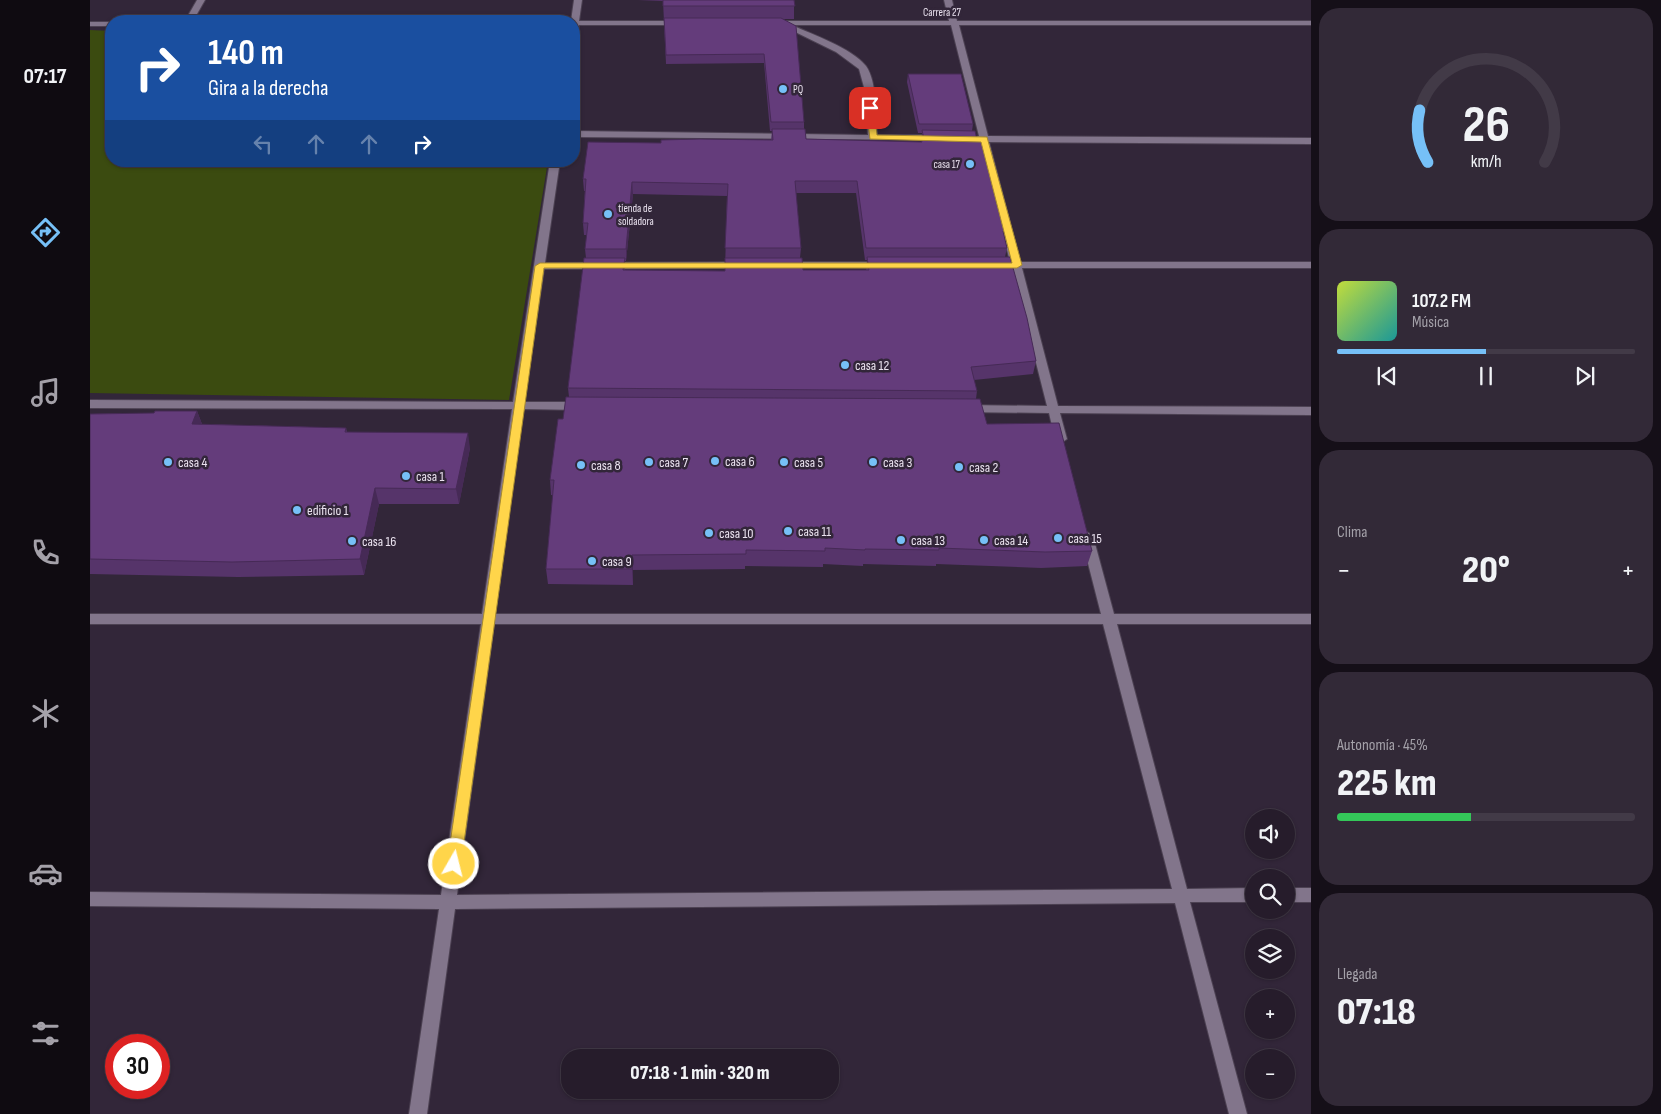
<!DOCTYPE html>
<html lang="es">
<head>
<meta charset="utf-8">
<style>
	:root { --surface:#261c2b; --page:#322937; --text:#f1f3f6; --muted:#a4a1a9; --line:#423a47; --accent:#76c0f7 }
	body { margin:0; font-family:"Sofia Sans Condensed",sans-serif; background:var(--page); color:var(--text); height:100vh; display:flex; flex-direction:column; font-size:19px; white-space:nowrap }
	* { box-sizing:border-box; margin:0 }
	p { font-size:16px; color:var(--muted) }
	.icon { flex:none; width:28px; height:28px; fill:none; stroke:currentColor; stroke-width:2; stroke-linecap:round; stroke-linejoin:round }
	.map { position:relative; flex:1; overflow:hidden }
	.drawer { display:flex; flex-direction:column; gap:8px; padding:8px; background:#150f18; width:350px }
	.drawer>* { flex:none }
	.banner { position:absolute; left:15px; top:15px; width:475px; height:152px; border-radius:20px; box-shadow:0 1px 4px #0004,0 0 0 1px var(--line); background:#1a4fa0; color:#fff; overflow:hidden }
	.fabs { position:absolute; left:1155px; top:809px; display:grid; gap:10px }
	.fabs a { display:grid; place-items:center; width:50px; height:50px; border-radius:50%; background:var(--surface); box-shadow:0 1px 4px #0004,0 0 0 1px var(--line); font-size:25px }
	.speed { position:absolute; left:15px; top:1034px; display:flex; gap:10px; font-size:25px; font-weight:700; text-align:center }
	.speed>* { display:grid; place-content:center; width:65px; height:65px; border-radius:50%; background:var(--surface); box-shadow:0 1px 4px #0004,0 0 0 1px var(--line); line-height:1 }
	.speed .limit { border:8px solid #d22; background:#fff; color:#111 }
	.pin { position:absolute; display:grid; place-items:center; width:42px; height:42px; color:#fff; margin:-21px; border-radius:10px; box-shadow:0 2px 8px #0006 }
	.me { position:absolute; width:55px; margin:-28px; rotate:8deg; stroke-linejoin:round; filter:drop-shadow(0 0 4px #0008) }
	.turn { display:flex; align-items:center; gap:18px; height:105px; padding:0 20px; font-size:22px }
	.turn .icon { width:65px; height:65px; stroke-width:2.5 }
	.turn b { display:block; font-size:35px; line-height:42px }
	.lanes { display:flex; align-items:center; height:48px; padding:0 20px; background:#0003; justify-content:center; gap:25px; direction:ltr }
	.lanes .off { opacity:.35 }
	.big { font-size:38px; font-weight:800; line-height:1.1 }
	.drawer .card { flex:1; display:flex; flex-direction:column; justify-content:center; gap:8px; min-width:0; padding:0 18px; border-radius:20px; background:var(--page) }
	.drawer .dial { align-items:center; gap:0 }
	.dial svg { height:130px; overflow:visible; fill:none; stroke:var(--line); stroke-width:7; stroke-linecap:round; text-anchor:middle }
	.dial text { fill:var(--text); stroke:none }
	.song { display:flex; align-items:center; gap:15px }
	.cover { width:60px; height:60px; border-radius:8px; background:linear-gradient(135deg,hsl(70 70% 55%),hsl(180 70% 35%)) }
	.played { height:5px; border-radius:2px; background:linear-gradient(90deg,var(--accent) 50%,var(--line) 50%) }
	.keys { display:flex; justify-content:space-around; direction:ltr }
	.heat { display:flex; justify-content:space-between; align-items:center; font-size:28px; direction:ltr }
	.charge { height:8px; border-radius:4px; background:linear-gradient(90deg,#34c759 45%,var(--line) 0) }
	.trip { position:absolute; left:471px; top:1049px; width:278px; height:50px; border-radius:20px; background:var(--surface); box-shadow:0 1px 4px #0004,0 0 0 1px var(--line); font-weight:800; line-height:50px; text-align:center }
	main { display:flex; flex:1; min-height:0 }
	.tabs { display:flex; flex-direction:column; width:90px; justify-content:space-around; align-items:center; background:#0f0b11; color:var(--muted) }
	.tabs .icon { width:35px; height:35px }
	.tabs .current { color:var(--accent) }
	.tabs b { font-size:22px; color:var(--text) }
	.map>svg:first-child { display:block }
	.green { fill:#3b4b10 }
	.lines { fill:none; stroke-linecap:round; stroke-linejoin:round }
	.street-casing { stroke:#4c4152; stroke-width:2 }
	.street { fill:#82758b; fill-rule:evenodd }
	.wall { fill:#56346a; fill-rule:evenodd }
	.shaded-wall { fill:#462a56 }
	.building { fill:#643c7b; stroke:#462a56 }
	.route { fill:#ffd54a; stroke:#a68a30 }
	.poi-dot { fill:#76c0f7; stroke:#322639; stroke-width:2 }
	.labels { text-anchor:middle; stroke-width:5; stroke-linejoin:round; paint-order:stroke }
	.far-street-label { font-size:11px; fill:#eae2ef; stroke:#322639 }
	.far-poi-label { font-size:11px; fill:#eae2ef; stroke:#322639; text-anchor:start }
	.poi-label { font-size:14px; fill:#eae2ef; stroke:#322639; text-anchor:start }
</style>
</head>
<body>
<main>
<nav class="tabs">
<b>07:17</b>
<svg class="icon current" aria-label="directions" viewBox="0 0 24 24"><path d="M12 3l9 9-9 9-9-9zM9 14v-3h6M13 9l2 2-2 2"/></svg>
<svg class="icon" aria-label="music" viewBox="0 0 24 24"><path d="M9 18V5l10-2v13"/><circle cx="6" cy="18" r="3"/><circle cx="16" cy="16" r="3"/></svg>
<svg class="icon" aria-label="phone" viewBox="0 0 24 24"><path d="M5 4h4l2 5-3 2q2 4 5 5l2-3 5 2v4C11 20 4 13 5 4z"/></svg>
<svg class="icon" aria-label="climate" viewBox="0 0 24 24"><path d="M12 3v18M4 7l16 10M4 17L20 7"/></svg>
<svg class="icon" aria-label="car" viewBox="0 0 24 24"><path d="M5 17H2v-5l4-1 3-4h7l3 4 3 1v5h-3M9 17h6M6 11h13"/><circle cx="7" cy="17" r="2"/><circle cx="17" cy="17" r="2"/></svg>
<svg class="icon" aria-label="filters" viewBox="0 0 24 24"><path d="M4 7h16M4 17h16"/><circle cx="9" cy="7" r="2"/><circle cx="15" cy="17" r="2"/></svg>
</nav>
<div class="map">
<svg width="1221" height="1114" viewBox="0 0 1221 1114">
	<rect width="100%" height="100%" fill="#322639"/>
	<!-- green -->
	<path class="green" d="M0,30l21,1v130h437l-39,239 -419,-7z"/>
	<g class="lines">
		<defs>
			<g id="street">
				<path d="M107,0h8l-12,21h-8z"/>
				<path d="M484,0h8l-3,21h102l4,2 -4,2h-102l-1,5 -4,2v-11h-3z"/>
				<path d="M854,0h8l5,21h354v4h-352l29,111 323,2v6l-322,-2 31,120h291v6h-289l36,138 253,1v8l-251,-2 7,26 -6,4 -6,-4 -6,-26 -87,-1 -2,-3 6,-4 81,1 -35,-138 -6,-3 4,-3 -30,-120 -8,-3 7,-3 -28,-111h-159c21,10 60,23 74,41 11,15 10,51 11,69h59l3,1v4l-365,-3v-6l294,4 -3,-44 -6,-22 -23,-17 -55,-27 -9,-2 4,-2h173z"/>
				<rect x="0" y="22" width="21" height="4"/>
				<path d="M460,161h10l-15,102 196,-1 5,3 -5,3 -197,1 -20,133h57l6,4 -6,4 -58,-1 -28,205h606l-20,-78 6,-4 6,4 21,78h197v10h-194l70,265 67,-1v14h-64l57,212h-18l-54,-211 -720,6 -28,205h-18l30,-205 -349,-3v-14l351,3 40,-271h-391v-10h392l30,-205 -422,-1v-8l423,2zM404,624h609l69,265 -715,6z"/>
				<path d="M696,262h98l5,3 -5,3 -102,-1v-4z"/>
				<rect x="1196" y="888" width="25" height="14"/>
			</g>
		</defs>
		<!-- street casing -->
		<use href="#street" class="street-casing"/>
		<!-- street -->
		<use href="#street" class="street"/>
	</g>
	<!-- wall -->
	<g class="wall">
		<path d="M548,0h156v19h-11l21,103v7l2,10 115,3 1,-9h-4l-11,-51 1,-8 65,50 -1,7 5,9 30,91 -2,9 2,8 -2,9 31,104 -3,13 -59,6 3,11 -1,8 11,25 105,127 -5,15 -46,2 -105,-4v2l-73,-2v2l-40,-2v3l-78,-1v3l-112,1v15l-85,-1 -2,-15 7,-74h-2l-1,-15 19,-83 -1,-9 18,-130 -1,-9 2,-14h-3l-1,-12 2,-32h-1l-1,-12 78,-36 110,-3 1,-9h-2l-6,-68 -98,1 -3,-63zM706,193h60l9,67h2l-1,10h-63l-3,-12 1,-10zM543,194l94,2 -2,75 -100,-1v-9h1z"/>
		<path d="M107,411l5,13 144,4 1,4 123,16 -11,56h-80l-15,71 -126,2 -148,-3v-160l64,-1z"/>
	</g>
	<!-- shaded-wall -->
	<g class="shaded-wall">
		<path d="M542,182l1,12 -7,67v-12z"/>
		<path d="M107,411l6,16 -11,-3z"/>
		<path d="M378,433l2,15 -11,56 -3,-15z"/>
		<path d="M285,488l4,16 -15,71 -4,-16z"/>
		<path d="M542,555l1,15v15l-1,-16z"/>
	</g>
	<!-- building -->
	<g class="building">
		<path d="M573,0h131l1,6h-132z"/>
		<path d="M574,18h117l15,8 8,96h-33l-7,-68 -98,1z"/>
		<path d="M818,74h53l12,50h-54z"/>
		<path d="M682,129h33l1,10 116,3 -1,-3h3l-2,-9 53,1 2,9 6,-1 24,92h-4l4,17h-141l-9,-67h-62l6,67h-76l3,-64 -96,-2 -6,67h-41l3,-26h-5l3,-44h-3l5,-37 73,1v-3l39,-1 73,1z"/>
		<path d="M777,257h143l17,61 9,43 -65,6 6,24 -409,-3 16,-130h41l-2,12 102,1v-13h77l1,12h66z"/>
		<path d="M476,397l414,2 7,25 72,-1 33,128 -47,1 -106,-4v2l-74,-1v1l-40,-2v3l-79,-1v4l-114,1v14h-86l8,-89h-4l8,-61h5z"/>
		<path d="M65,411h42l-5,13 154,4 -1,4 123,1 -12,56 -81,-1 -15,71 -128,3 -142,-3v-145l64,-1z"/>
	</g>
	<!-- route -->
	<path class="route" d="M780,105l4,3 3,27 110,2 35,128 -5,3h-473l-83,596 -2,4 -5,2 -5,-2 -2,-4 88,-598 5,-3h472l-31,-121 -111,-3 -4,-31z"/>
	<!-- markers -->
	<g class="poi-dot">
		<circle cx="693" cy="89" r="5"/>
		<circle cx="880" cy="164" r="5"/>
		<circle cx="518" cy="214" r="5"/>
		<circle cx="755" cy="365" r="5"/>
		<circle cx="625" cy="461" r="5"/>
		<circle cx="78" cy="462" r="5"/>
		<circle cx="559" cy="462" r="5"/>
		<circle cx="694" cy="462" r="5"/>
		<circle cx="783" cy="462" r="5"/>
		<circle cx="491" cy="465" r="5"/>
		<circle cx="869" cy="467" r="5"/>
		<circle cx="316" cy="476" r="5"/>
		<circle cx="207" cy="510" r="5"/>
		<circle cx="698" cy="531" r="5"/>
		<circle cx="619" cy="533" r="5"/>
		<circle cx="968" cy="538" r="5"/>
		<circle cx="811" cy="540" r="5"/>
		<circle cx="894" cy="540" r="5"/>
		<circle cx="262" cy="541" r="5"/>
		<circle cx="502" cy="561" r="5"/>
	</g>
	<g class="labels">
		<!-- far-street labels -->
		<g class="far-street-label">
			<text x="852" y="16">Carrera 27</text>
		</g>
		<!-- far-poi labels -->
		<g class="far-poi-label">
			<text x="703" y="93">PQ</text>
			<text x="870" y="168" text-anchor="end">casa 17</text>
			<text x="528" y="212">tienda de<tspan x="528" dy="13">soldadora</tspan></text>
		</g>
		<!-- poi labels -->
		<g class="poi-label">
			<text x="765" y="370">casa 12</text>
			<text x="635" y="466">casa 6</text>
			<text x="88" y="467">casa 4</text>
			<text x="569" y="467">casa 7</text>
			<text x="704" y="467">casa 5</text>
			<text x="793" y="467">casa 3</text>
			<text x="501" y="470">casa 8</text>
			<text x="879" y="472">casa 2</text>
			<text x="326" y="481">casa 1</text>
			<text x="217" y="515">edificio 1</text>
			<text x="708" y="536">casa 11</text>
			<text x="629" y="538">casa 10</text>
			<text x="978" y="543">casa 15</text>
			<text x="821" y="545">casa 13</text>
			<text x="904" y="545">casa 14</text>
			<text x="272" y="546">casa 16</text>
			<text x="512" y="566">casa 9</text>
		</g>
	</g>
</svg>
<div class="fabs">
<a><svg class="icon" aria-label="sound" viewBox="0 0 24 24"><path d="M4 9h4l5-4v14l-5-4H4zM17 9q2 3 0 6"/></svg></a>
<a><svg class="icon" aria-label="search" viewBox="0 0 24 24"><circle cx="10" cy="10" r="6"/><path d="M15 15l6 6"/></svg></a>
<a><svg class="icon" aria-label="layers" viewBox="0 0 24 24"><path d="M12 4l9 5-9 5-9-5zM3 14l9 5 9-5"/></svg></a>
<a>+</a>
<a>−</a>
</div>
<div class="speed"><div class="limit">30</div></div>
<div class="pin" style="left:780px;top:108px;background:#d93025"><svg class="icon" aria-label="arrive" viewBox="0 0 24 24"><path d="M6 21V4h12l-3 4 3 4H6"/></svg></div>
<svg class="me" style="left:364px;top:864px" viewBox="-20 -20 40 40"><circle r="17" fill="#ffd54a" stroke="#fff" stroke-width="3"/><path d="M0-11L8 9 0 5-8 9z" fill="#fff"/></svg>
<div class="trip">07:18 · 1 min · 320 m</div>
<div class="banner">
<div class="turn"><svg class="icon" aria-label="right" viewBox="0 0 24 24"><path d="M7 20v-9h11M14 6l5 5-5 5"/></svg><div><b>140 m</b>Gira a la derecha</div></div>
<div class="lanes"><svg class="icon off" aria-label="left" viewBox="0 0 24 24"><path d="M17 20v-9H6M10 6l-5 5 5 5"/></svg><svg class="icon off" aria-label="ahead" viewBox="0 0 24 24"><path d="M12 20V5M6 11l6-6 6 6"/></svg><svg class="icon off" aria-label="ahead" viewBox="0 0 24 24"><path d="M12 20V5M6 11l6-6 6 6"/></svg><svg class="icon" aria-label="right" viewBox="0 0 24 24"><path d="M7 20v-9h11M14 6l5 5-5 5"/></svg></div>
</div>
</div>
<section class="drawer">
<div class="card dial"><svg viewBox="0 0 100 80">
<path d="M14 69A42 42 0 1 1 86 69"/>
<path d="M14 69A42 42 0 0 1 9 37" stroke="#76c0f7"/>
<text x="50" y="56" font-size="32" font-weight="700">26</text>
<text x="50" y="72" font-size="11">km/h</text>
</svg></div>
<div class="card">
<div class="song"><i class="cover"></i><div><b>107.2 FM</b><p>Música</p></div></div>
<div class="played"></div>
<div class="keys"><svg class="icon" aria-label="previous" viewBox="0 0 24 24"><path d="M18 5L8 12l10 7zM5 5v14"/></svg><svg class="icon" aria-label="pause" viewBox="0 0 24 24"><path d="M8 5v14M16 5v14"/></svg><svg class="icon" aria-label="next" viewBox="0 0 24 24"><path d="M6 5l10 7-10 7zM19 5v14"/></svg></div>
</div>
<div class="card"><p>Clima</p>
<div class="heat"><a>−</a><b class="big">20°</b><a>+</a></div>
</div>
<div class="card"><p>Autonomía · 45%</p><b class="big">225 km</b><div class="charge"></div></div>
<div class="card"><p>Llegada</p><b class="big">07:18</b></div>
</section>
</main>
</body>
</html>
